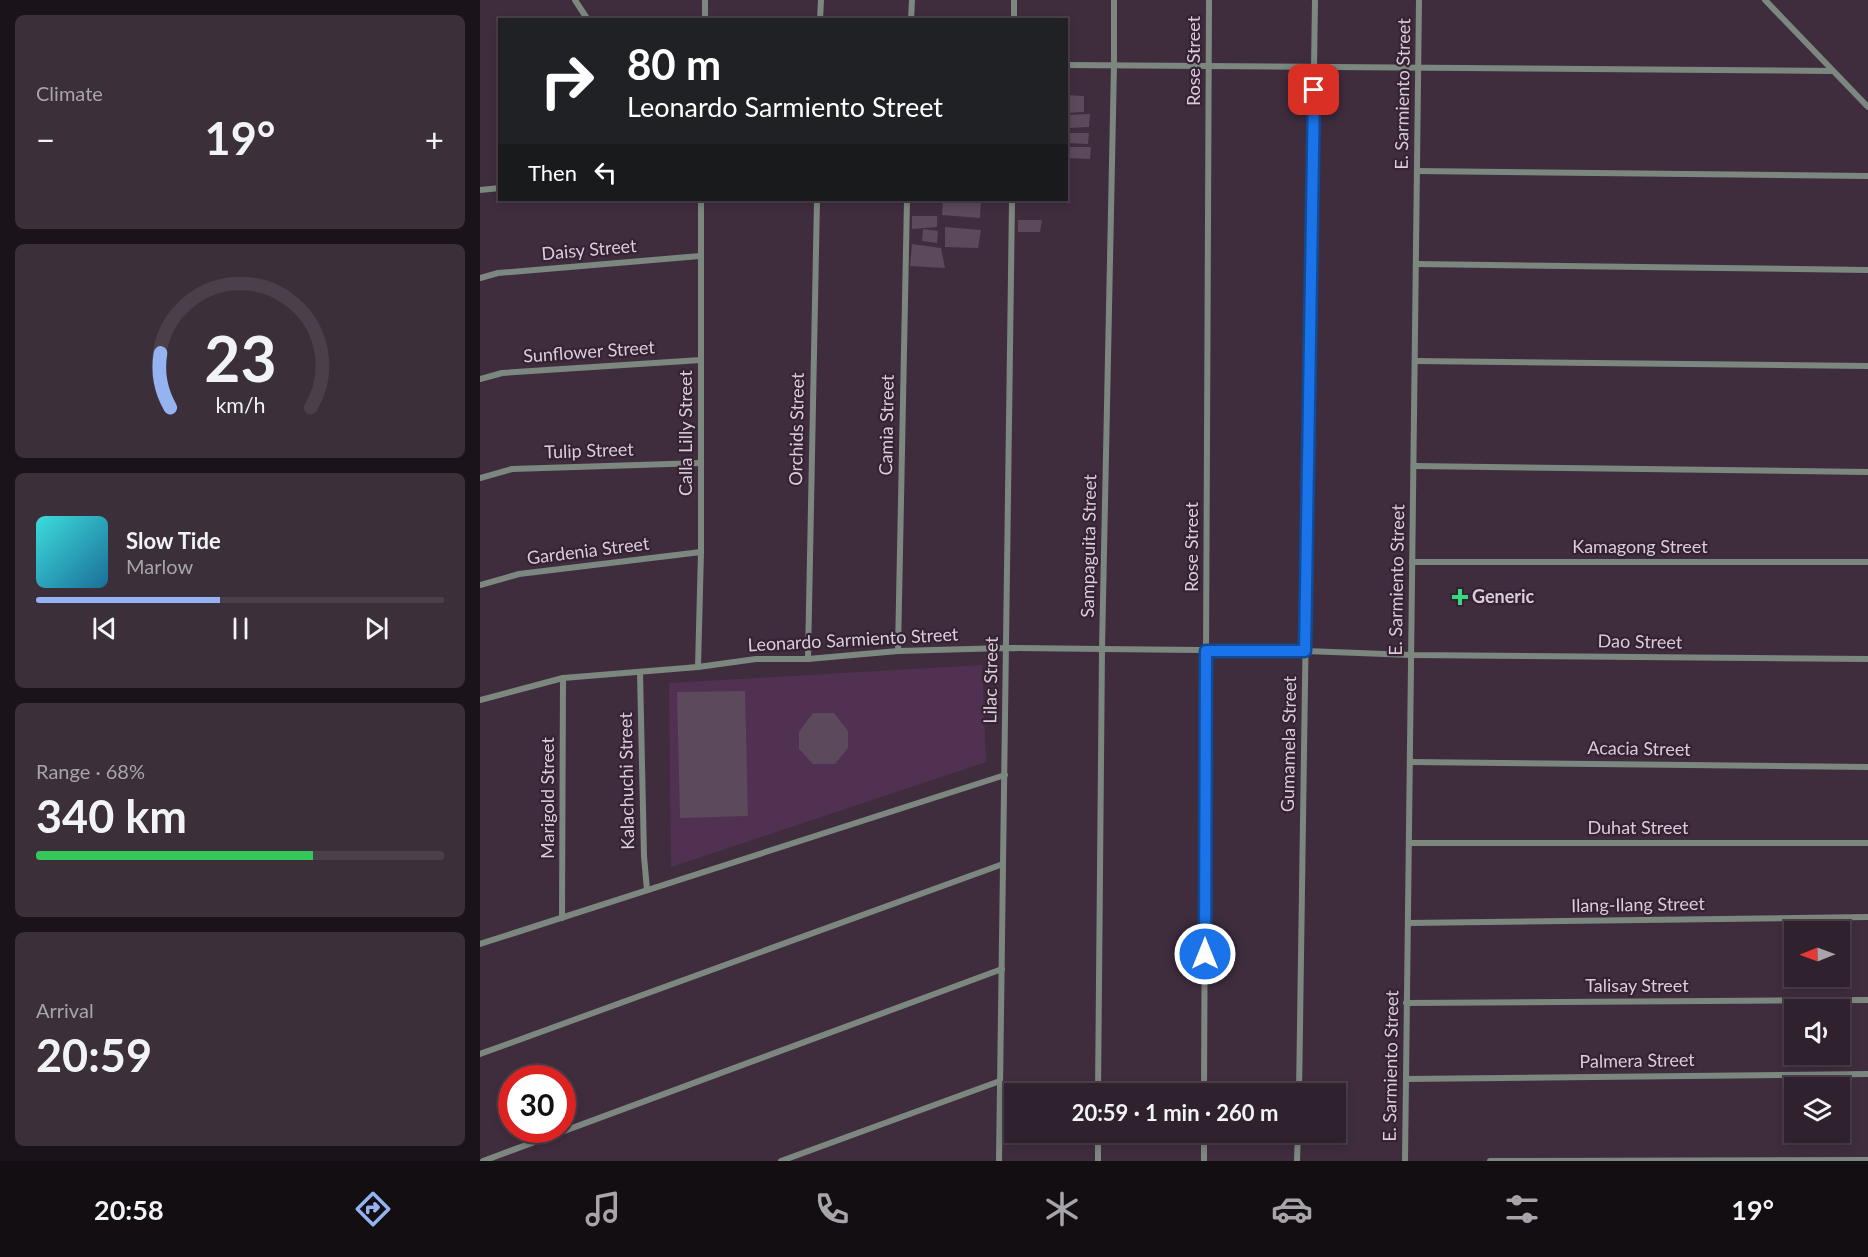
<!DOCTYPE html>
<html lang="en">
<head>
<meta charset="utf-8">
<style>
	:root { --surface:#2f222e; --page:#3b2f3a; --text:#f1f3f6; --muted:#a7a4aa; --line:#4a3f4a; --accent:#95b2f1 }
	body { margin:0; font-family:Lato,sans-serif; background:var(--page); color:var(--text); height:100vh; display:flex; flex-direction:column; font-size:22px; white-space:nowrap }
	* { box-sizing:border-box; margin:0 }
	p { font-size:20px; color:var(--muted) }
	.icon { flex:none; width:33px; height:33px; fill:none; stroke:currentColor; stroke-width:2; stroke-linecap:round; stroke-linejoin:round }
	.map { position:relative; flex:1; overflow:hidden }
	.sheet { display:flex; flex-direction:column; gap:15px; padding:15px; background:#1a1319; width:480px }
	.sheet>* { flex:none }
	.top-card { position:absolute; left:18px; top:18px; width:570px; height:183px; border-radius:0px; box-shadow:0 3px 9px #0003,0 0 0 2px var(--line); background:#202124; color:#fff; overflow:hidden }
	.needle { width:39px; rotate:269deg }
	.controls { position:absolute; left:1304px; top:921px; display:grid; gap:12px }
	.controls a { display:grid; place-items:center; width:66px; height:66px; border-radius:0px; background:var(--surface); box-shadow:0 3px 9px #0003,0 0 0 2px var(--line); font-size:30px }
	.speed { position:absolute; left:18px; top:1065px; display:flex; gap:12px; font-size:30px; font-weight:700; text-align:center }
	.speed>* { display:grid; place-content:center; width:78px; height:78px; border-radius:50%; background:var(--surface); box-shadow:0 3px 9px #0003,0 0 0 2px var(--line); line-height:1 }
	.speed .limit { border:9px solid #d22; background:#fff; color:#111 }
	.pin { position:absolute; display:grid; place-items:center; width:51px; height:51px; color:#fff; margin:-26px; border-radius:12px; box-shadow:0 3px 9px #0006 }
	.me { position:absolute; width:66px; margin:-33px; rotate:0deg; stroke-linejoin:round; filter:drop-shadow(0 0 4px #0008) }
	.turn { display:flex; align-items:center; gap:21px; height:126px; padding:0 30px; font-size:27px }
	.turn .icon { width:78px; height:78px; stroke-width:2.5 }
	.turn b { display:block; font-size:42px; line-height:51px }
	.then { display:flex; align-items:center; height:57px; padding:0 30px; background:#0003; gap:12px; font-size:22px }
	.big { font-size:45px; font-weight:700; line-height:1.1 }
	.sheet .tile { flex:1; display:flex; flex-direction:column; justify-content:center; gap:9px; min-width:0; padding:0 21px; border-radius:9px; background:var(--page) }
	.sheet .dial { align-items:center; gap:0 }
	.dial svg { height:156px; overflow:visible; fill:none; stroke:var(--line); stroke-width:7; stroke-linecap:round; text-anchor:middle }
	.dial text { fill:var(--text); stroke:none }
	.song { display:flex; align-items:center; gap:18px }
	.cover { width:72px; height:72px; border-radius:9px; background:linear-gradient(135deg,hsl(180 70% 55%),hsl(200 70% 35%)) }
	.played { height:6px; border-radius:3px; background:linear-gradient(90deg,var(--accent) 45%,var(--line) 45%) }
	.keys { display:flex; justify-content:space-around; direction:ltr }
	.heat { display:flex; justify-content:space-between; align-items:center; font-size:33px; direction:ltr }
	.charge { height:9px; border-radius:4px; background:linear-gradient(90deg,#34c759 68%,var(--line) 0) }
	.trip { position:absolute; left:524px; top:1083px; width:342px; height:60px; border-radius:0px; background:var(--surface); box-shadow:0 3px 9px #0003,0 0 0 2px var(--line); font-weight:700; line-height:60px; text-align:center }
	.dock { display:flex; height:96px; justify-content:space-around; align-items:center; background:#130e12; color:var(--muted) }
	.dock .icon { width:42px; height:42px }
	.dock .active { color:var(--accent) }
	.dock b { font-size:27px; color:var(--text) }
	main { display:flex; flex:1; min-height:0 }
	.map>svg:first-child { display:block }
	.green { fill:#513151 }
	.building { fill:#5c495b }
	.lines { fill:none; stroke-linecap:round; stroke-linejoin:round }
	.minor { stroke:#7c877f; stroke-width:6 }
	.route-casing { stroke:#114b97; stroke-width:15 }
	.route { stroke:#1a73e8; stroke-width:10 }
	.poi-dot { fill:#38d880; stroke:#352334; stroke-width:2 }
	.labels { text-anchor:middle; stroke-width:4.5; stroke-linejoin:round; paint-order:stroke }
	.street-label { font-size:18px; fill:#d9cdd8; stroke:#352334 }
	.poi-label { font-size:18px; font-weight:bold; fill:#d9cdd8; stroke:#352334; text-anchor:start }
</style>
</head>
<body>
<main>
<section class="sheet">
<div class="tile"><p>Climate</p>
<div class="heat"><a>−</a><b class="big">19°</b><a>+</a></div>
</div>
<div class="tile dial"><svg viewBox="0 0 100 80">
<path d="M14 69A42 42 0 1 1 86 69"/>
<path d="M14 69A42 42 0 0 1 9 41" stroke="#95b2f1"/>
<text x="50" y="56" font-size="32" font-weight="700">23</text>
<text x="50" y="72" font-size="11">km/h</text>
</svg></div>
<div class="tile">
<div class="song"><i class="cover"></i><div><b>Slow Tide</b><p>Marlow</p></div></div>
<div class="played"></div>
<div class="keys"><svg class="icon" aria-label="previous" viewBox="0 0 24 24"><path d="M18 5L8 12l10 7zM5 5v14"/></svg><svg class="icon" aria-label="pause" viewBox="0 0 24 24"><path d="M8 5v14M16 5v14"/></svg><svg class="icon" aria-label="next" viewBox="0 0 24 24"><path d="M6 5l10 7-10 7zM19 5v14"/></svg></div>
</div>
<div class="tile"><p>Range · 68%</p><b class="big">340 km</b><div class="charge"></div></div>
<div class="tile"><p>Arrival</p><b class="big">20:59</b></div>
</section>
<div class="map">
<svg width="1388" height="1161" viewBox="0 0 1388 1161">
	<rect width="100%" height="100%" fill="#3f2d3e"/>
	<!-- green -->
	<path class="green" d="M502,665l4,97 -315,105 -2,-184z"/>
	<!-- building -->
	<g class="building">
		<path d="M586,95l18,1v16l-18,1z"/>
		<path d="M610,114l-1,13 -23,1v-13z"/>
		<path d="M586,133h23l-1,11 -22,-1z"/>
		<path d="M586,147h25l-1,12 -24,-1z"/>
		<path d="M463,200h38l-1,18 -38,-3z"/>
		<path d="M432,216h25v11l-25,2z"/>
		<path d="M538,220h24l-2,12h-22z"/>
		<path d="M465,227l36,3 -3,18 -33,-1z"/>
		<path d="M443,229l15,2 -1,12 -15,-2z"/>
		<path d="M432,244l29,4 4,20 -35,-2z"/>
		<path d="M265,691l3,125 -68,2 -3,-126z"/>
		<path d="M333,713h21l14,18v17l-13,16h-22l-14,-15v-17z"/>
	</g>
	<g class="lines">
		<!-- minor -->
		<g class="minor">
			<path d="M95,0l13,20"/>
			<path d="M1285,0l103,107"/>
			<path d="M225,20v-20"/>
			<path d="M340,20l1,-20"/>
			<path d="M431,20l1,-20"/>
			<path d="M534,20v-20"/>
			<path d="M586,65l766,6"/>
			<path d="M937,171l451,5"/>
			<path d="M0,190l20,-2"/>
			<path d="M936,264l452,6"/>
			<path d="M0,278l18,-5 202,-17"/>
			<path d="M935,361l453,5"/>
			<path d="M0,379l22,-6 199,-13"/>
			<path d="M934,466l454,6"/>
			<path d="M0,478l32,-9 189,-6"/>
			<path d="M932,562h456"/>
			<path d="M0,585l39,-11 182,-22"/>
			<path d="M418,651l9,-451"/>
			<path d="M328,659l9,-459"/>
			<path d="M218,667l3,-115v-352"/>
			<path d="M160,672l4,184 3,34"/>
			<path d="M0,700l83,-22 135,-11 58,-8h52l90,-8 108,-3 96,1 204,2 105,4 457,4"/>
			<path d="M930,762l458,5"/>
			<path d="M929,843h459"/>
			<path d="M82,918l1,-240"/>
			<path d="M928,923l460,-6"/>
			<path d="M0,944l525,-169"/>
			<path d="M926,1003l462,-3"/>
			<path d="M0,1054l523,-190"/>
			<path d="M926,1079l462,-5"/>
			<path d="M618,1094l4,-445 12,-584v-65"/>
			<path d="M724,1094l5,-1094"/>
			<path d="M819,1094l16,-1094"/>
			<path d="M3,1161l519,-192"/>
			<path d="M301,1161l219,-80"/>
			<path d="M519,1161l13,-961"/>
			<path d="M618,1161v-29"/>
			<path d="M724,1161v-29"/>
			<path d="M817,1161l1,-29"/>
			<path d="M925,1161l14,-1161"/>
			<path d="M1010,1161l378,-1"/>
		</g>
	</g>
	<g class="lines">
		<defs>
			<path id="route" d="M725,954l1,-303h99l9,-561"/>
		</defs>
		<!-- route casing -->
		<use href="#route" class="route-casing"/>
		<!-- route -->
		<use href="#route" class="route"/>
	</g>
	<!-- markers -->
	<path class="poi-dot" d="M977 588h6v6h6v6h-6v6h-6v-6h-6v-6h6z"/>
	<g class="labels">
		<!-- street labels -->
		<g class="street-label">
			<text transform="translate(714 61) rotate(-90)" y="6">Rose Street</text>
			<text transform="translate(923 94) rotate(-89)" y="6">E. Sarmiento Street</text>
			<text transform="translate(109 250) rotate(-5)" y="6">Daisy Street</text>
			<text transform="translate(109 352) rotate(-4)" y="6">Sunflower Street</text>
			<text transform="translate(407 425) rotate(-89)" y="6">Camia Street</text>
			<text transform="translate(317 429) rotate(-89)" y="6">Orchids Street</text>
			<text transform="translate(206 433) rotate(-90)" y="6">Calla Lilly Street</text>
			<text transform="translate(109 451) rotate(-2)" y="6">Tulip Street</text>
			<text transform="translate(609 546) rotate(-89)" y="6">Sampaguita Street</text>
			<text transform="translate(712 547) rotate(-90)" y="6">Rose Street</text>
			<text x="1160" y="553">Kamagong Street</text>
			<text transform="translate(108 551) rotate(-7)" y="6">Gardenia Street</text>
			<text transform="translate(917 580) rotate(-89)" y="6">E. Sarmiento Street</text>
			<text transform="translate(373 640) rotate(-3)" y="6">Leonardo Sarmiento Street</text>
			<text transform="translate(1160 642) rotate(1)" y="6">Dao Street</text>
			<text transform="translate(511 680) rotate(-89)" y="6">Lilac Street</text>
			<text transform="translate(809 744) rotate(-89)" y="6">Gumamela Street</text>
			<text transform="translate(1159 749) rotate(1)" y="6">Acacia Street</text>
			<text transform="translate(147 781) rotate(-91)" y="6">Kalachuchi Street</text>
			<text transform="translate(68 798) rotate(-90)" y="6">Marigold Street</text>
			<text x="1158" y="834">Duhat Street</text>
			<text transform="translate(1158 905) rotate(-1)" y="6">Ilang-Ilang Street</text>
			<text x="1157" y="992">Talisay Street</text>
			<text transform="translate(1157 1061) rotate(-1)" y="6">Palmera Street</text>
			<text transform="translate(911 1066) rotate(-89)" y="6">E. Sarmiento Street</text>
		</g>
		<!-- poi labels -->
		<g class="poi-label">
			<text x="992" y="603">Generic</text>
		</g>
	</g>
</svg>
<div class="controls">
<a><svg class="needle" viewBox="-14 -14 28 28"><path d="M0-13l5 13h-10z" fill="#e53935"/><path d="M0 13l5-13h-10z" fill="#a7a4aa"/></svg></a>
<a><svg class="icon" aria-label="sound" viewBox="0 0 24 24"><path d="M4 9h4l5-4v14l-5-4H4zM17 9q2 3 0 6"/></svg></a>
<a><svg class="icon" aria-label="layers" viewBox="0 0 24 24"><path d="M12 4l9 5-9 5-9-5zM3 14l9 5 9-5"/></svg></a>
</div>
<div class="speed"><div class="limit">30</div></div>
<div class="pin" style="left:834px;top:90px;background:#d93025"><svg class="icon" aria-label="arrive" viewBox="0 0 24 24"><path d="M6 21V4h12l-3 4 3 4H6"/></svg></div>
<svg class="me" style="left:725px;top:954px" viewBox="-20 -20 40 40"><circle r="17" fill="#1a73e8" stroke="#fff" stroke-width="3"/><path d="M0-11L8 9 0 5-8 9z" fill="#fff"/></svg>
<div class="trip">20:59 · 1 min · 260 m</div>
<div class="top-card">
<div class="turn"><svg class="icon" aria-label="right" viewBox="0 0 24 24"><path d="M7 20v-9h11M14 6l5 5-5 5"/></svg><div><b>80 m</b>Leonardo Sarmiento Street</div></div>
<div class="then">Then<svg class="icon" aria-label="left" viewBox="0 0 24 24"><path d="M17 20v-9H6M10 6l-5 5 5 5"/></svg></div>
</div>
</div>
</main>
<nav class="dock">
<b>20:58</b>
<svg class="icon active" aria-label="directions" viewBox="0 0 24 24"><path d="M12 3l9 9-9 9-9-9zM9 14v-3h6M13 9l2 2-2 2"/></svg>
<svg class="icon" aria-label="music" viewBox="0 0 24 24"><path d="M9 18V5l10-2v13"/><circle cx="6" cy="18" r="3"/><circle cx="16" cy="16" r="3"/></svg>
<svg class="icon" aria-label="phone" viewBox="0 0 24 24"><path d="M5 4h4l2 5-3 2q2 4 5 5l2-3 5 2v4C11 20 4 13 5 4z"/></svg>
<svg class="icon" aria-label="climate" viewBox="0 0 24 24"><path d="M12 3v18M4 7l16 10M4 17L20 7"/></svg>
<svg class="icon" aria-label="car" viewBox="0 0 24 24"><path d="M5 17H2v-5l4-1 3-4h7l3 4 3 1v5h-3M9 17h6M6 11h13"/><circle cx="7" cy="17" r="2"/><circle cx="17" cy="17" r="2"/></svg>
<svg class="icon" aria-label="filters" viewBox="0 0 24 24"><path d="M4 7h16M4 17h16"/><circle cx="9" cy="7" r="2"/><circle cx="15" cy="17" r="2"/></svg>
<b>19°</b>
</nav>
</body>
</html>
